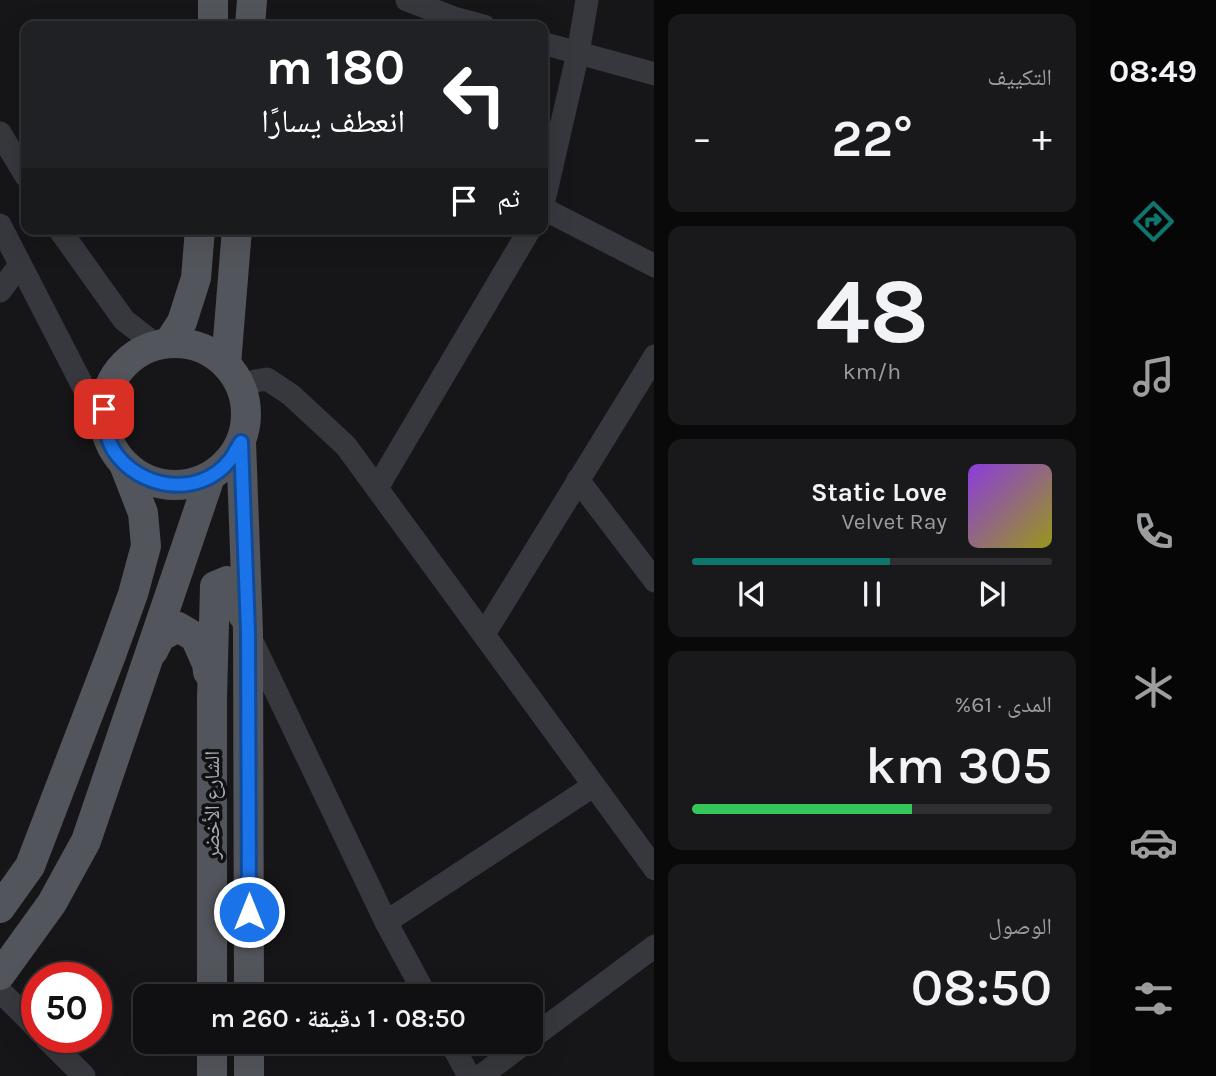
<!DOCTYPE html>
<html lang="ar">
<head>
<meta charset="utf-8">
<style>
	:root { --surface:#101012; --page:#19191b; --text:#f1f3f6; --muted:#9c9d9f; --line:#303032; --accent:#0f766e }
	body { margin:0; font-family:Karla,"Noto Naskh Arabic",sans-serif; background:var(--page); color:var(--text); direction:rtl; height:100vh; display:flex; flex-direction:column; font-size:26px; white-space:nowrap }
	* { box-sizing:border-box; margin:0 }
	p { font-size:23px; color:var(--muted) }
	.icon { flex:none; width:38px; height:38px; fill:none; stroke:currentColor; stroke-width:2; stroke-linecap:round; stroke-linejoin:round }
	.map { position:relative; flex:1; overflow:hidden; direction:ltr }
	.sheet { display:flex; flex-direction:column; gap:14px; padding:14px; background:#09090a; width:436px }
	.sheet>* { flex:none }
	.top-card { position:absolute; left:21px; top:21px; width:527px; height:214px; border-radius:14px; box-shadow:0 7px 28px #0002,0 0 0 2px var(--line); direction:rtl; background:#202124; color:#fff; overflow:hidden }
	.speed { position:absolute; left:21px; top:962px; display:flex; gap:14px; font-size:35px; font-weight:700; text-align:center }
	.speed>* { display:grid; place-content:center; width:91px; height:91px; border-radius:50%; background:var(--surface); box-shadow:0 7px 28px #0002,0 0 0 2px var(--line); line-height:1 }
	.speed .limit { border:10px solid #d22; background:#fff; color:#111 }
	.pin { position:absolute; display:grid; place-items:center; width:60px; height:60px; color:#fff; margin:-30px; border-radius:14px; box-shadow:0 4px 10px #0006 }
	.me { position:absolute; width:77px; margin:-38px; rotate:0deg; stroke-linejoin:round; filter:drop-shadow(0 0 5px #0008) }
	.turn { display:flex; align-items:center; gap:24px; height:147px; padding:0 28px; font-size:32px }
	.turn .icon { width:91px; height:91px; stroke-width:2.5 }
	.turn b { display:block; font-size:49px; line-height:60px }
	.then { display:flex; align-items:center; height:66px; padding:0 28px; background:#0003; gap:14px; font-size:26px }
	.big { font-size:52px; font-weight:600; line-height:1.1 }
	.sheet .card { flex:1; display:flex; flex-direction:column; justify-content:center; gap:10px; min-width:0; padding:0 24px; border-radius:14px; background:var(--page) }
	.sheet .dial { align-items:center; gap:0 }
	.dial b { font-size:91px; line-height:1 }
	.song { display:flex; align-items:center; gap:21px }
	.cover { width:84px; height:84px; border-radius:10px; background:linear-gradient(135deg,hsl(270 70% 55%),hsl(60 70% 35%)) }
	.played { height:7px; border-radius:4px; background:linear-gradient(90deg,var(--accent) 55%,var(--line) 55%) }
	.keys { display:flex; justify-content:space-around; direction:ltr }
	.heat { display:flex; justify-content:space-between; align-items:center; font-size:38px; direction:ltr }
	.charge { height:10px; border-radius:5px; background:linear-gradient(90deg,#34c759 61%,var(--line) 0) }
	.trip { position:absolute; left:133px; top:984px; width:410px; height:70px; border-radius:14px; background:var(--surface); box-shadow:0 7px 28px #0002,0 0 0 2px var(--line); font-weight:600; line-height:70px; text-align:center; direction:rtl }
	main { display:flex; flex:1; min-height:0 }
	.tabs { display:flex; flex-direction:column; width:126px; justify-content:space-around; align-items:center; background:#060607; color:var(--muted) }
	.tabs .icon { width:49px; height:49px }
	.tabs .active { color:var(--accent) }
	.tabs b { font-size:32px; color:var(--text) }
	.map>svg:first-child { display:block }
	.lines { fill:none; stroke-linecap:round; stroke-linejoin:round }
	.minor { stroke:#37383d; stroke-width:23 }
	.major { stroke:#53555c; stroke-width:30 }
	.route-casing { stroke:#114b97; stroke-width:18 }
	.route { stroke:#1a73e8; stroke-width:12 }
	.labels { text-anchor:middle; stroke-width:7; stroke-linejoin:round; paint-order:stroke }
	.street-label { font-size:21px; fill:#a8adb8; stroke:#111113 }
</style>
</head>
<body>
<main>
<nav class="tabs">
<b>08:49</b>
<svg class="icon active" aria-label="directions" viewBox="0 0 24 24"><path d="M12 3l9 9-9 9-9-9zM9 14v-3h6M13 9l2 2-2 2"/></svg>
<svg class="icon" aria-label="music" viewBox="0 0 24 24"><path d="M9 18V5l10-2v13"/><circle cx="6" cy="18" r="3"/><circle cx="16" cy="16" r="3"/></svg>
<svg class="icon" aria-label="phone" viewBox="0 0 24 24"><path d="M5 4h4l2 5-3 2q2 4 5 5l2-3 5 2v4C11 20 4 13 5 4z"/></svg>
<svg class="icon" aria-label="climate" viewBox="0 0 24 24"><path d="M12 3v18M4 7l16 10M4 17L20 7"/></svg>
<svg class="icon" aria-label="car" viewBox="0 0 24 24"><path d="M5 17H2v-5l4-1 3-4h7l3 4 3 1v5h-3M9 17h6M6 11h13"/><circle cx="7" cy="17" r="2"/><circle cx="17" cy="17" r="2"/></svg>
<svg class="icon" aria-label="filters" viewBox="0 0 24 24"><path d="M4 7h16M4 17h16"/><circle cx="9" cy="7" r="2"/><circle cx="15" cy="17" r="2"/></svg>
</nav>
<section class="sheet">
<div class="card"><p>التكييف</p>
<div class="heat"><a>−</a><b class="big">22°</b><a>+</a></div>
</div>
<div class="card dial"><b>48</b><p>km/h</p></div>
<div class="card">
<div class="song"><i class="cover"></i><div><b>Static Love</b><p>Velvet Ray</p></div></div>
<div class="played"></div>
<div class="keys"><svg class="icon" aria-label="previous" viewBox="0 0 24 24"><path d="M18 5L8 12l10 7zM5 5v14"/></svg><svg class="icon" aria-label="pause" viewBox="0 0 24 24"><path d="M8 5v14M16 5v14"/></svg><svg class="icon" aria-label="next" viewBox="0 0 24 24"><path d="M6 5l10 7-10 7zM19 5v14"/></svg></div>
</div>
<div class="card"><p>المدى · 61%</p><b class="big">305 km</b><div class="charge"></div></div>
<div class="card"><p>الوصول</p><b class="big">08:50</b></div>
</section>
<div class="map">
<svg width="655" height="1076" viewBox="0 0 655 1076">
	<rect width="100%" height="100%" fill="#161618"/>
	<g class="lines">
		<!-- minor -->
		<g class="minor">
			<path d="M407,0l47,18 30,8"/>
			<path d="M542,43l113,31"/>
			<path d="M0,133l26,43"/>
			<path d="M542,208l113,58"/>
			<path d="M542,209l36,-156 9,-53"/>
			<path d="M0,225l106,206"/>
			<path d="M59,229l65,91 32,25"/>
			<path d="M0,291l20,-26"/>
			<path d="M241,389l14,-8 12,-2 24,16 55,51 309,423"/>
			<path d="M578,480l77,101"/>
			<path d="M377,488l153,-259"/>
			<path d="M484,634l171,-278"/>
			<path d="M250,637l136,285 40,74"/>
			<path d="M386,922l207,-136"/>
			<path d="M0,991l37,37"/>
			<path d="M46,1038l38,38"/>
			<path d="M530,1039l125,-93"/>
			<path d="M450,1041l19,35"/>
			<path d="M249,1044l53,-3"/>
			<path d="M481,1076l46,-35"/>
		</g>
		<!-- major -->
		<g class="major">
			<path d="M213,26v-26"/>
			<path d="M250,26l2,-26"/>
			<path d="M169,342l13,-20 14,-44 4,-49"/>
			<circle cx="175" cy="414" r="71"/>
			<path d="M226,364l11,-135"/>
			<path d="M241,442l7,190 1,364"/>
			<path d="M153,651l7,-14 18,-10 17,10 12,27 1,8"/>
			<path d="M0,908l30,-42 81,-211 22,-61 13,-48 -3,-33 -19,-49"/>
			<path d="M0,975l52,-72 34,-62 124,-364"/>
			<path d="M212,996v-298l3,-112 12,-5 10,16 6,18"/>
			<path d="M249,1041v35"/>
			<path d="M212,1076v-35"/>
		</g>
	</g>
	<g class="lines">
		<defs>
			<path id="route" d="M104,409c1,15 2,29 10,42 25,38 85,48 116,9 4,-5 7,-12 11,-18l7,190 1,280"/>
		</defs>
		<!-- route casing -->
		<use href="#route" class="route-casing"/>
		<!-- route -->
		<use href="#route" class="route"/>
	</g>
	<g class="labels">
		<!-- street labels -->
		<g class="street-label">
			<text transform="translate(212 805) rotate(-90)" y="7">الشارع الأخضر</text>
		</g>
	</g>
</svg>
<div class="speed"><div class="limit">50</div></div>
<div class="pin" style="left:104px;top:409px;background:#d93025"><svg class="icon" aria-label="arrive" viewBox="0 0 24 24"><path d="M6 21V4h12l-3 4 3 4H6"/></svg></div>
<svg class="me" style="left:249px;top:912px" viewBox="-20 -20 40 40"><circle r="17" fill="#1a73e8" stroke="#fff" stroke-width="3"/><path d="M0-11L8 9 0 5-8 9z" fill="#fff"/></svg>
<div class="trip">08:50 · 1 دقيقة · 260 m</div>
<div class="top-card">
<div class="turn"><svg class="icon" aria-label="left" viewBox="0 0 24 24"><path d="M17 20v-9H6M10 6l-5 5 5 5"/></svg><div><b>180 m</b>انعطف يسارًا</div></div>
<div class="then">ثم<svg class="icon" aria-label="arrive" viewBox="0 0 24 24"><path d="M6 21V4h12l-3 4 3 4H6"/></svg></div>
</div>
</div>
</main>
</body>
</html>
